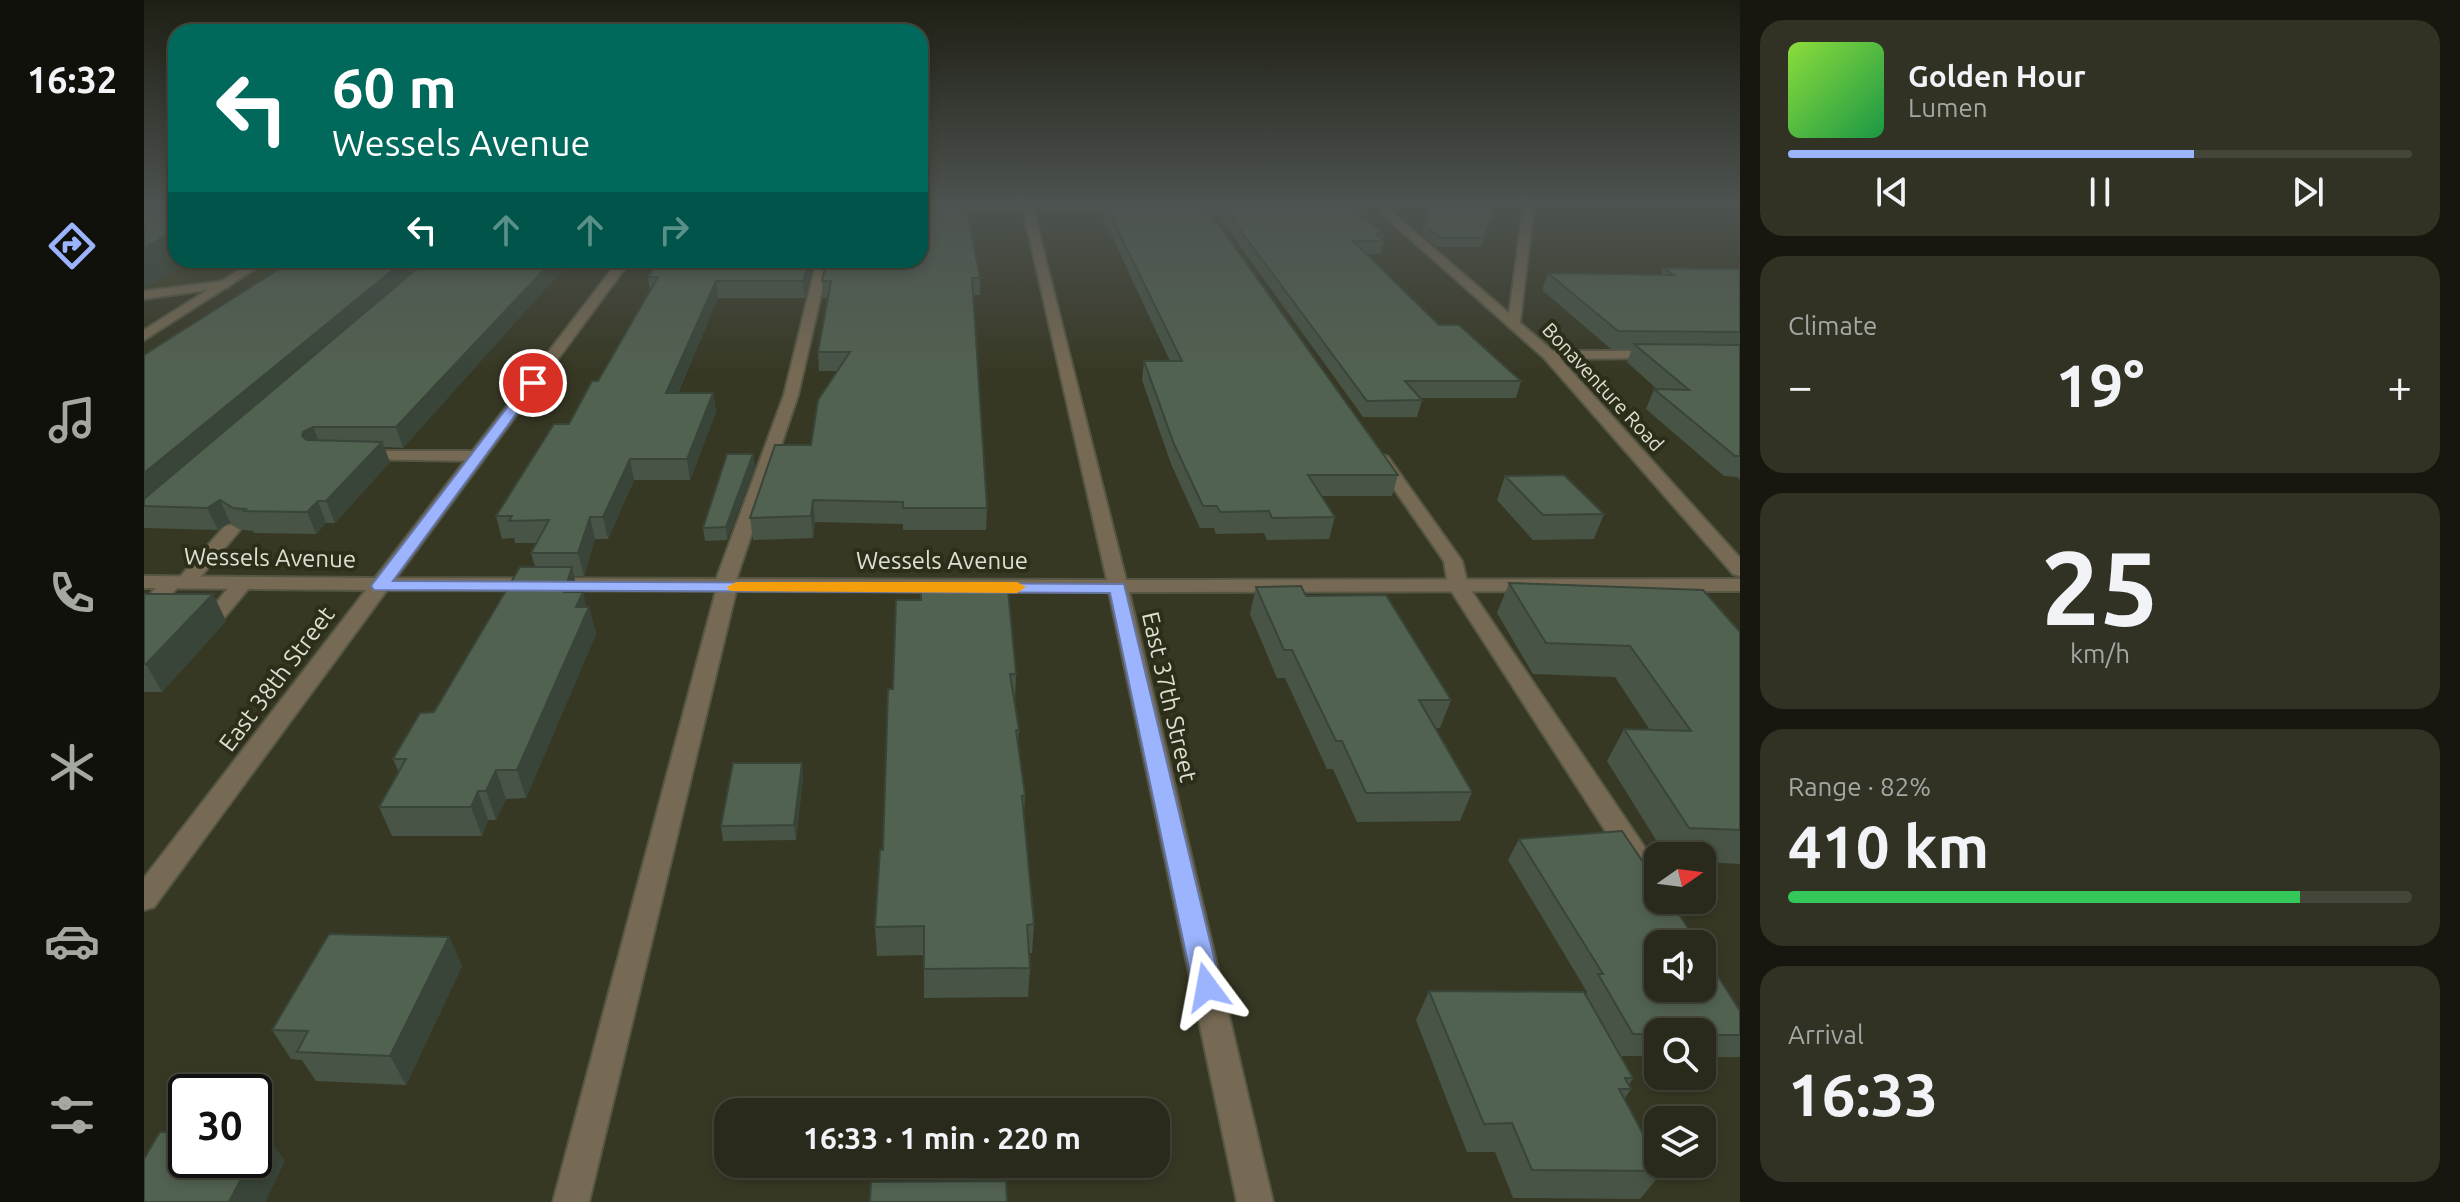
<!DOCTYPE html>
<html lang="en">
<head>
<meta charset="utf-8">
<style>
	:root { --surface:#292a1b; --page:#313224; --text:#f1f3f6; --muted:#a5a7a3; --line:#45463a; --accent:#9cb4fd }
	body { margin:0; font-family:Ubuntu,sans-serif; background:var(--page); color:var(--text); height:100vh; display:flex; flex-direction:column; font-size:30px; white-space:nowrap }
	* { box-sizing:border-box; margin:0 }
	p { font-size:26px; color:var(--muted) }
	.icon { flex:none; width:44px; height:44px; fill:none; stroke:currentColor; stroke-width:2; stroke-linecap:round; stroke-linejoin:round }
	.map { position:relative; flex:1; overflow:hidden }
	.panel { display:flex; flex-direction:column; gap:20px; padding:20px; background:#17170f; width:720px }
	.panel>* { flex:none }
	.hud { position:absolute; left:24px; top:24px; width:760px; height:244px; border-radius:24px; box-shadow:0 4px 12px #0003,0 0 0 2px var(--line); background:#00695c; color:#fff; overflow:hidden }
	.needle { width:52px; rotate:76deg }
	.buttons { position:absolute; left:1500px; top:842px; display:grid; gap:16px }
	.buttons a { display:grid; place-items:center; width:72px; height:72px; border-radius:16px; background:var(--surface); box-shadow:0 4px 12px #0003,0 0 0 2px var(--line); font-size:40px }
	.speed { position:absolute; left:24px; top:1074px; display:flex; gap:16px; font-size:40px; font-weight:700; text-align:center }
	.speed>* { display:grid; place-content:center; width:104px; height:104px; border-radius:50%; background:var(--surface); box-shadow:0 4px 12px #0003,0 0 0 2px var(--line); line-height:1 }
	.speed .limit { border:4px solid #111; border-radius:12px; background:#fff; color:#111 }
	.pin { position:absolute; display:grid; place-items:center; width:68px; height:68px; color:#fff; margin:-34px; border:4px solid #fff; border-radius:50%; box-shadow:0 2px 8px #0007 }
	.me { position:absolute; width:88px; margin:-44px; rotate:347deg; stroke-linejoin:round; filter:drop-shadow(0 0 6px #0008) }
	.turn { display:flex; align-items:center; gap:28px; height:168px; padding:0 32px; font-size:36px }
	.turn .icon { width:104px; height:104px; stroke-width:2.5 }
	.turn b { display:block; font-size:56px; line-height:68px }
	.lanes { display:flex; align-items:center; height:76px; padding:0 32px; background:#0003; justify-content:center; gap:40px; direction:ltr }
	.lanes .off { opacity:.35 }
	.big { font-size:60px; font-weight:700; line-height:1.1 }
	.panel .tile { flex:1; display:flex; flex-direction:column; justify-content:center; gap:12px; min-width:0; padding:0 28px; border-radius:24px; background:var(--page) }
	.panel .dial { align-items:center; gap:0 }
	.dial b { font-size:104px; line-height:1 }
	.song { display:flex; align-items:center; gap:24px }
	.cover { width:96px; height:96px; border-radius:12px; background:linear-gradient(135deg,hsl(90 70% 55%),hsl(140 70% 35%)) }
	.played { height:8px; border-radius:4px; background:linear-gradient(90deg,var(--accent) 65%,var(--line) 65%) }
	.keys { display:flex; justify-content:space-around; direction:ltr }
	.heat { display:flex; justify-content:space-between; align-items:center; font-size:44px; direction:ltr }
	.charge { height:12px; border-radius:6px; background:linear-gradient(90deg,#34c759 82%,var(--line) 0) }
	.trip { position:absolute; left:570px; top:1098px; width:456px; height:80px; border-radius:24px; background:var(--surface); box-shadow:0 4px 12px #0003,0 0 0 2px var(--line); font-weight:700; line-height:80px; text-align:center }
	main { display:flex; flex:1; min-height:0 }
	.dock { display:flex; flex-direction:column; width:144px; justify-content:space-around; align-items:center; background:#10110b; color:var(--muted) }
	.dock .icon { width:56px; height:56px }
	.dock .on { color:var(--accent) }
	.dock b { font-size:36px; color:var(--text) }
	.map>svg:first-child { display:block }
	.built { fill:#3f4125 }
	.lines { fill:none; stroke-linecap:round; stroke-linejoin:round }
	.service-casing { stroke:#555644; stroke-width:4 }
	.minor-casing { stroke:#555644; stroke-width:4 }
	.tertiary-casing { stroke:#555644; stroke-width:4 }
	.service { fill:#776a54; fill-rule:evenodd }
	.minor { fill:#776a54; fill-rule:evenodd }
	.tertiary { fill:#776a54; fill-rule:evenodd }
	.wall { fill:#475446 }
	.shaded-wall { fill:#394539 }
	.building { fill:#526251; stroke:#394539; stroke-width:2 }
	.route { fill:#9cb4fd; stroke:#6575a4; stroke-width:2 }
	.slow { fill:#f59e0b }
	.labels { text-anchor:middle; stroke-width:8; stroke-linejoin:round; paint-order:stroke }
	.far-street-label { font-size:20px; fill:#dedfd3; stroke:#2d2e1a }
	.street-label { font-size:24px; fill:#dedfd3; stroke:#2d2e1a }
</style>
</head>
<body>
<main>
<nav class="dock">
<b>16:32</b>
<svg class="icon on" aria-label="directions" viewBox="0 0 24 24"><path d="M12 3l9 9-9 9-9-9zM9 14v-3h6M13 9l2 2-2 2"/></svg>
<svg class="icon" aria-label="music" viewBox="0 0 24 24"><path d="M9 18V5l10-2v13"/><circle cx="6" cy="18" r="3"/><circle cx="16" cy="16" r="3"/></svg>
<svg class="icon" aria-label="phone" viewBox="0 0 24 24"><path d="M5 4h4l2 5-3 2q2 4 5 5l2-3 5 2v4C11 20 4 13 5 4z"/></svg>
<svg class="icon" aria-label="climate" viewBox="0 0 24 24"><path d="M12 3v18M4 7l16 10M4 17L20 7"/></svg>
<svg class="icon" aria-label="car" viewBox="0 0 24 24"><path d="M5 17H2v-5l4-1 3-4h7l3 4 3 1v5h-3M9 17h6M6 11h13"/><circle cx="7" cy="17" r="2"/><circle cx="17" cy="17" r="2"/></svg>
<svg class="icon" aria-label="filters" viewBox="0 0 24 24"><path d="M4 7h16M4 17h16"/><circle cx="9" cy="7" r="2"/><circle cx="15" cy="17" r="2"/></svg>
</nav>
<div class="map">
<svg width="1596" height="1202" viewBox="0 0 1596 1202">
	<rect width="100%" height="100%" fill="#373824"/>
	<!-- built -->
	<path class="built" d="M0,204l32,56h214l-246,34z"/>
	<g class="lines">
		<defs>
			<g id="service">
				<path d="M673,260h12l-31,135 -62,185 1,7 -148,615h-36l164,-615 -1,-7 68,-185z"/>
				<path d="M81,281l4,2v4l-85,12v-8z"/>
				<path d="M217,451h116l8,5 -8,5 -122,-2 -2,-3z"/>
				<path d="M1238,455l6,2 74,104 6,25 190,281v33l-10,-3 -200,-311 -4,-25 -70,-101z"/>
				<path d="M87,525l9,5 -48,57h-14l-27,30 -7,2v-18l20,-22h14l47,-53z"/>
				<path d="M98,578l7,2 3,4 -3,4 -25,30h-14l-3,-4 3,-4 25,-30z"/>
			</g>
			<g id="minor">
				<path d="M776,204l210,1 -5,3 -92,1 93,371 614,-1v12l-611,1 144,610h-36l-128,-610 -722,-2 -233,317 -10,3v-32l222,-288 -222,-2v-12l231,2 244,-318h12l-235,318 711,2 -84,-371 -103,1z"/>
				<path d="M1029,204h81l-77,4z"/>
				<path d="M1380,204h10l-14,118 -6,4 -6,-4z"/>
				<path d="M111,260h14l-125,80v-10z"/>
				<path d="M1512,351l7,4 -2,3 -112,1 -7,-4 7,-4z"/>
			</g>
			<path id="tertiary" d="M1227,204h11l172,148 186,206v18l-7,-2 -189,-216z"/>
		</defs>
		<!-- service casing -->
		<use href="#service" class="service-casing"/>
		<!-- minor casing -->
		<use href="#minor" class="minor-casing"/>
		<!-- tertiary casing -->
		<use href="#tertiary" class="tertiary-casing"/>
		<!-- service -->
		<use href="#service" class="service"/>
		<!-- minor -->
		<use href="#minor" class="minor"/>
		<!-- tertiary -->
		<use href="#tertiary" class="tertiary"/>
	</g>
	<!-- wall -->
	<g class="wall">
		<path d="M957,204h104l193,271 -6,21h-70l13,21 -6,22 -62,1 -3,-7 -48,1 -2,-6h-14l-29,-64 -29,-84 2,-19h26l-70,-150z"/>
		<path d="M1071,204h135l34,30 -2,6 2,1 -4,13h-13l72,71 82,56 -5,17h-96l2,2 -5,17h-54l-149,-207z"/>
		<path d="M1351,204l-14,43h-44l-15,-13 2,-9z"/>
		<path d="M149,260h278l-168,188 -19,-1 6,15 -55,61h-9l-10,11 -62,-1 -1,-2 -10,-1 -13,-8 -12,8 -74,-2v-173z"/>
		<path d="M515,260h157l-11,38h-87l-40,95h35l3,19 -26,68h-56l-26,59h-13l-11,37h-10l4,16h5l3,15h3l7,27 -70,164 -20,1 -10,21h-8l-6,16h-90l-13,-29 20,-34 -6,-14 41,-47 101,-145 -4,-14 5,-10h-21l-1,-5 -12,1 -6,-23 73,-92 29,-43 52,-90 -2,-14z"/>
		<path d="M1519,268l77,1v211l-3,-3 -13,-1 -78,-67 8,-20 4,1 -31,-28 5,-13h-21l-69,-59 6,-17 113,2z"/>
		<path d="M836,278v17h-7l14,213 -1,22h-83v-6l-88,-2 -2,16 -60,2 -3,-22 61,-73 27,-74h-19l-1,-19 10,-54h-5l-1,-17z"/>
		<path d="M611,466l-28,74 -22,1 -2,-13z"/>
		<path d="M1361,476l99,38 -10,25 -61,1 -36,-40z"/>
		<path d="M1365,583l231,49v232l-38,-2v-6h-36l-59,-95 17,-32 26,1 -35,-53 -82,-3 -36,-61z"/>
		<path d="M1112,587l50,9 145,104 -11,28h-4l36,64 -12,29 -103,1 -24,-53h-6l-42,-91h-8l-27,-64z"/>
		<path d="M0,594h69l13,27 -64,71h-18z"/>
		<path d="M872,674l-1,26 4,30 -1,15 7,50 -1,19 10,110 -2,29h-3l1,15 -2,29 -104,1v-43l-47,1 -2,-29 8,-77 5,-161z"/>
		<path d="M658,763l1,14 -7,63 -73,1 -2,-15z"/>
		<path d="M1375,839l183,109 15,22 -2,2 25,39v45l-1,1h-37v-25h-44v24h-38l13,22 -4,7 2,4 -7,10 39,72 -23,28 -127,-1 -18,-46h-28l-51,-132 13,-29 157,4 1,-3 -79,-132z"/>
		<path d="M305,937l13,29 -56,119 -90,-4 -14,-21 -11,-1 -19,-29z"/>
	</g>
	<!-- shaded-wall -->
	<g class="shaded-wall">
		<path d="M32,230v30h15l-47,29v-41z"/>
		<path d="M261,260h23l-284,244v-31z"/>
		<path d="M409,260h18l-168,188 -7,-21z"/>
		<path d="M666,260h6l-11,38 -2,-17z"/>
		<path d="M572,281l2,17 -49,115 -3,-20z"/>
		<path d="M569,393l3,19 -26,68 -3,-21z"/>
		<path d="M169,427l8,20 -10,5 -9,-16 1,-4z"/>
		<path d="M238,442l8,20 -55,61 -9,-22z"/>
		<path d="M609,454l2,12 -28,74 -1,-13z"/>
		<path d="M486,459l4,21 -26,59 -5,-22z"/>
		<path d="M76,500l10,22 -12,8 -11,-22z"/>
		<path d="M669,500l2,22 -2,16 -2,-22z"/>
		<path d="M174,501l8,22 -10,11 -9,-22z"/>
		<path d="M446,517l5,22 -11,37 -6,-23z"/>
		<path d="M428,567l6,27 -14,-2z"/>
		<path d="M439,592l4,19 2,-4 7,27 -70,164 -9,-28z"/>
		<path d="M69,594l13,27 -64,71 -16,-28z"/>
		<path d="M658,763l1,14 -7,63 -2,-15z"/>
		<path d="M352,770l10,29 -10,21 -10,-29z"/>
		<path d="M334,791l10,29 -6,16 -11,-29z"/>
		<path d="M305,937l13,29 -56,119 -16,-29z"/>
		<path d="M121,1133l20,28 -20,41h-36l22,-42h3v-6z"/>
	</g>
	<!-- building -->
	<g class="building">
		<path d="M22,204h10v26l-32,18v-41z"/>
		<path d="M776,204h46l14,74h-8l15,230h-84v-6l-90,-2 -2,16 -61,2 25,-73h36l7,-45 32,-48h-32l13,-71h-9l5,-21h93z"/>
		<path d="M961,204h99l194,271h-90l27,42 -63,1 -3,-7 -49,1 -3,-6h-14l-29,-62 -30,-83h38z"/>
		<path d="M1077,204h129l34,30h-8l8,7h-31l86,84h20l62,56h-116l17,19 -55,1z"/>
		<path d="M1288,204h63l-11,34h-44l-16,-13z"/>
		<path d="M149,260h112l-261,213v-118z"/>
		<path d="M283,260h126l-157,167h-83l-10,5 -1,4 5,4 75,2 -56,59h-8l-11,11 -63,-1 2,-2 -13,-1 -13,-8 -13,8 -63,-2v-7z"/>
		<path d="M515,260h151l-7,21h-87l-50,112h47l-26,66h-57l-27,58h-13l-12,36h-47l18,-33 -40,1 3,-5h-16l58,-92h15l23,-43h6l60,-104h-10z"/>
		<path d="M1519,268l77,1v63l-122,-1 -70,-58 126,2z"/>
		<path d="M1490,344l106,1v111h-5l-81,-67 35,1z"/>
		<path d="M583,454h26l-27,73 -23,1z"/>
		<path d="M1420,475l40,39 -61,1 -38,-39z"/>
		<path d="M376,567h52l-8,25h19l-7,15h13l-72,163h-21l-10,21h-8l-7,16h-92l27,-48h-13l27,-46 14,-1z"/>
		<path d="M1365,583l194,7 37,42v198l-51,-2 -65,-99 67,2 -61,-85 -84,-3z"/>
		<path d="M1157,586l5,10 80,-1 65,105h-32l53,92 -106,1 -24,-52h-6l-44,-91h-8l-28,-63z"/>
		<path d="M864,590l8,84h-6l9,56h-3l9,65 -3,1 12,128 -7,1 3,43 -106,1v-43l-49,1 5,-77h3l5,-161h5l3,-89h25v-9z"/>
		<path d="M0,594h69l-67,70h-2z"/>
		<path d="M589,763h69l-8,62 -73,1z"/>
		<path d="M1478,831l36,53v16h11l30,44h-41v44h44v-40l15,22h-3l26,41v24h-38v-3h-44v2h-25l-35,-60h5l-84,-135z"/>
		<path d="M185,934l120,3 -59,119 -93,-4 11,-21 -36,-1z"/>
		<path d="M1285,991l155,1 49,86h-8l6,11h-12l39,73v2l5,7 -131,-1 -20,-47 -28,1z"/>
		<path d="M16,1132h26v28h65l-22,42h-85v-43z"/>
		<path d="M110,1133h11l-11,21z"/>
		<path d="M862,1181l1,21h-137l1,-20z"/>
	</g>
	<!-- sky -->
	<linearGradient id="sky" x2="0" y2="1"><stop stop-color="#1e1f14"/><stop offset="0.55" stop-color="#4d5350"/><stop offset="1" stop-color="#4d5350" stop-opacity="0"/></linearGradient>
	<rect width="1596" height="373" fill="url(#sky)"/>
	<!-- route -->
	<path class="route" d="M384,380l11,3 -146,198 731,3 97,403 -4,9 -10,3 -10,-3 -4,-9 -83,-394 -736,-3 -3,-4 3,-4z"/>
	<!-- slow -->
	<path class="slow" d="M592,582h281l9,5 -9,6 -287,-2 -3,-4z"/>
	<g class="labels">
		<!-- far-street labels -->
		<g class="far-street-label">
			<text transform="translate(1459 387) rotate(47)" y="7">Bonaventure Road</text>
		</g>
		<!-- street labels -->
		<g class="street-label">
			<text transform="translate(126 558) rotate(1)" y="8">Wessels Avenue</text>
			<text x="798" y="569">Wessels Avenue</text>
			<text transform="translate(133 679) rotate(-53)" y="8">East 38th Street</text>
			<text transform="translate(1025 697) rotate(77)" y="8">East 37th Street</text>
		</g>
	</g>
</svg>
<div class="buttons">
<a><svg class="needle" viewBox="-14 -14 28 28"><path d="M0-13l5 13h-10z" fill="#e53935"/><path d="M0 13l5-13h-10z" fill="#a5a7a3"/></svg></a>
<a><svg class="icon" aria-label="sound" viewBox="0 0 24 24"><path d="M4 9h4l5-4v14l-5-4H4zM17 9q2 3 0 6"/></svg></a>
<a><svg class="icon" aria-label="search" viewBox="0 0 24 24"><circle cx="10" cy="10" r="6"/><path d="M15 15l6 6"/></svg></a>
<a><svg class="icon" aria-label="layers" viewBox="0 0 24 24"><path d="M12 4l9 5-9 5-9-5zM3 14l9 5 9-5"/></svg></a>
</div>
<div class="speed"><div class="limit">30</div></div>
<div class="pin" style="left:389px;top:383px;background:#d93025"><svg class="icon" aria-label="arrive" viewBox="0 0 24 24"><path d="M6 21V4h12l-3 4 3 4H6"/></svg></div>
<svg class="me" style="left:1063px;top:987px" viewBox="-20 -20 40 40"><path d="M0-17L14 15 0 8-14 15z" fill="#9cb4fd" stroke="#fff" stroke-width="4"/></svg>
<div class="trip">16:33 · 1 min · 220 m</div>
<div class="hud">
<div class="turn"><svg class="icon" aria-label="left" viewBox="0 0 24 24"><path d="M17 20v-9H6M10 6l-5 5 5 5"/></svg><div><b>60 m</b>Wessels Avenue</div></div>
<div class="lanes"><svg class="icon" aria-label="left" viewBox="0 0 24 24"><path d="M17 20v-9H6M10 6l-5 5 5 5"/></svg><svg class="icon off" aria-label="ahead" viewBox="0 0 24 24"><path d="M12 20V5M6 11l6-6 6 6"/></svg><svg class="icon off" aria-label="ahead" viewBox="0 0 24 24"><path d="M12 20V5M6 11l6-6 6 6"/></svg><svg class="icon off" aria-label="right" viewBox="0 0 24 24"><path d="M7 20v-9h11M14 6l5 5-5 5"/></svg></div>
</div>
</div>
<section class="panel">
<div class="tile">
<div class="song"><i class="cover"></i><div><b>Golden Hour</b><p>Lumen</p></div></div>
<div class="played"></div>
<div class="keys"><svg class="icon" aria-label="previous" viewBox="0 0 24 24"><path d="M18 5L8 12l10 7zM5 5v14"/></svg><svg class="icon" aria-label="pause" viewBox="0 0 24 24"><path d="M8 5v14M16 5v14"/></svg><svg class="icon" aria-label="next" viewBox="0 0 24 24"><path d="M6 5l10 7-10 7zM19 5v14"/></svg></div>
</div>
<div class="tile"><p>Climate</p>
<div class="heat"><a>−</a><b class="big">19°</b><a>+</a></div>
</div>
<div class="tile dial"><b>25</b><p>km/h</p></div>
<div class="tile"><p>Range · 82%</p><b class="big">410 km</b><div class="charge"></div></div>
<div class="tile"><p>Arrival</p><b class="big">16:33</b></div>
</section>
</main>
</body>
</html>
